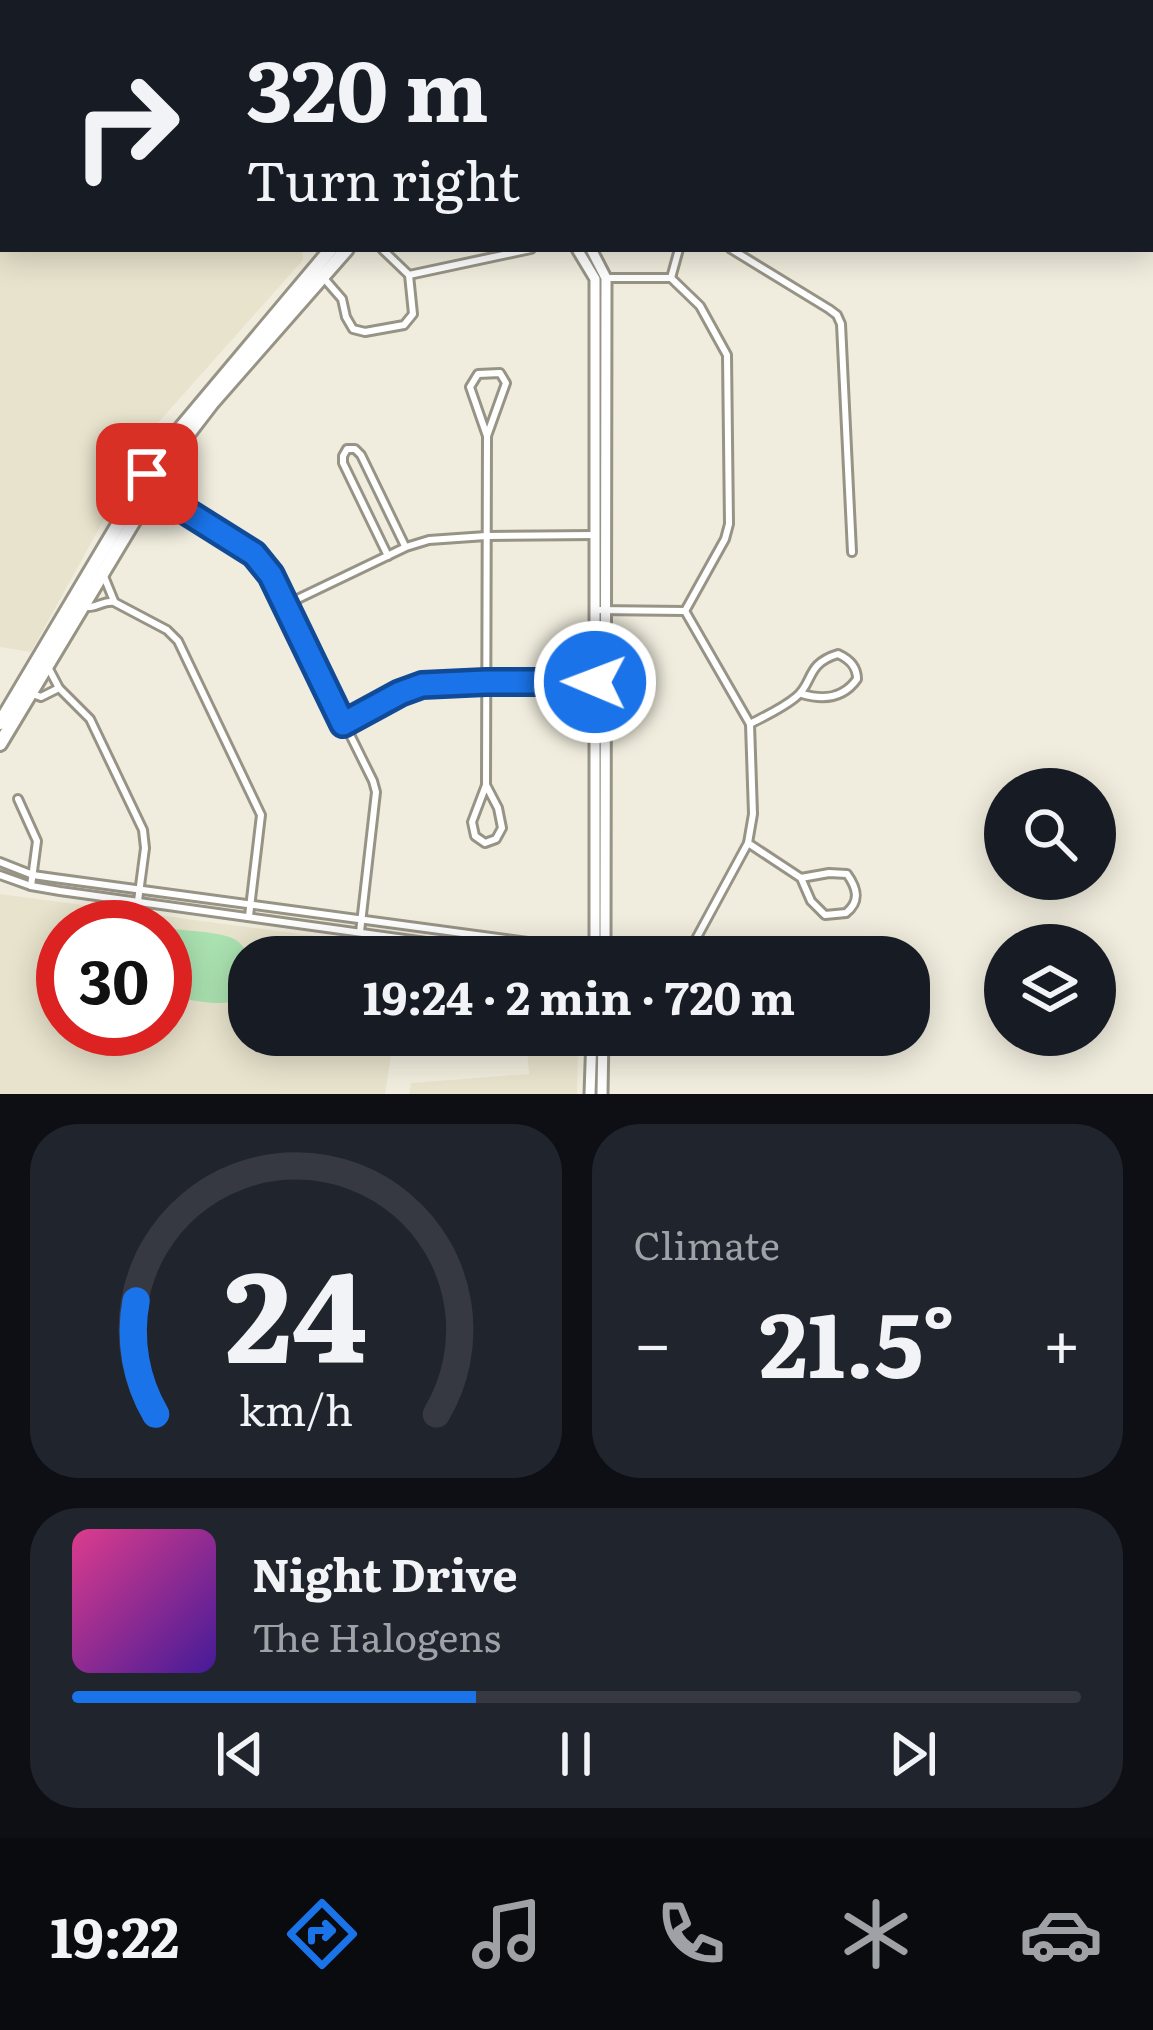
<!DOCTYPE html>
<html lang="en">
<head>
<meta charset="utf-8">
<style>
	:root { --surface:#171b24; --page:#20242c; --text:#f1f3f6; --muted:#9ea1a6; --line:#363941; --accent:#1a73e8 }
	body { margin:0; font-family:Literata,serif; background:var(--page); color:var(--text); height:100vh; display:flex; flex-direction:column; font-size:45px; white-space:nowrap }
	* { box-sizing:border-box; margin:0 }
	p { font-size:39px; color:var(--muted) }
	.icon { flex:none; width:66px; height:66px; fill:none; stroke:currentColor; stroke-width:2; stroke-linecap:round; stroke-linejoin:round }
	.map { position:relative; height:1094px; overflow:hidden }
	.drawer { display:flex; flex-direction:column; gap:30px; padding:30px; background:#0d0f14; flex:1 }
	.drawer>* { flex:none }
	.hud { position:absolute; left:0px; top:0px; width:1155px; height:252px; box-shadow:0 6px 30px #0003; background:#171b24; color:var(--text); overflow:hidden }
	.fabs { position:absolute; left:984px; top:768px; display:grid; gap:24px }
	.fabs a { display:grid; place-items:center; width:132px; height:132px; border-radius:50%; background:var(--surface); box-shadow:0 6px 30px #0003; font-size:60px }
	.speed { position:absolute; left:36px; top:900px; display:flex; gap:24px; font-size:60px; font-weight:700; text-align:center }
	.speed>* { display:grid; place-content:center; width:156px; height:156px; border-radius:50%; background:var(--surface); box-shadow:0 6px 30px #0003; line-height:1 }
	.speed .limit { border:18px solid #d22; background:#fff; color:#111 }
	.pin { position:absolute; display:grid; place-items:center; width:102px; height:102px; color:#fff; margin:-51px; border-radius:24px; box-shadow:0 6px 18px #0006 }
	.me { position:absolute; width:132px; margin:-66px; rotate:271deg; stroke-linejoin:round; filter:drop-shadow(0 0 9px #0008) }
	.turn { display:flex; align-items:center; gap:42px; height:252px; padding:0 48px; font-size:54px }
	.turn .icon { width:156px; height:156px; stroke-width:2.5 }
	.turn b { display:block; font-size:84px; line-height:102px }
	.big { font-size:90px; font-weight:700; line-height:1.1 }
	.drawer .card { flex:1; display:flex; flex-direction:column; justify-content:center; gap:18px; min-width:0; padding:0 42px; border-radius:48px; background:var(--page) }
	.drawer .dial { align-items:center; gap:0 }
	.dial svg { height:312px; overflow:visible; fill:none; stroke:var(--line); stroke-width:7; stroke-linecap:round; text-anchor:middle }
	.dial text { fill:var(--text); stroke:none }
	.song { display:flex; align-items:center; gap:36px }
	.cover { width:144px; height:144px; border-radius:18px; background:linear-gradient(135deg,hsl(330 70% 55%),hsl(260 70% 35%)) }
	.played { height:12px; border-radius:6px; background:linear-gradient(90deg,var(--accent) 40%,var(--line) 40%) }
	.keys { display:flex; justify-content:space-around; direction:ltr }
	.heat { display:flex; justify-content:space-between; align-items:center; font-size:66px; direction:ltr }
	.drawer .tiles { flex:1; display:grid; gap:30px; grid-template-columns:1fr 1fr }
	.card:last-child { grid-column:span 2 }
	.trip { position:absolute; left:228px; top:936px; width:702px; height:120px; border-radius:48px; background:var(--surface); box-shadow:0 6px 30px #0003; font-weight:700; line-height:120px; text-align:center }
	.tabs { display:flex; height:192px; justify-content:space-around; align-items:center; background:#090b0e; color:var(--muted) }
	.tabs .icon { width:84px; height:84px }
	.tabs .active { color:var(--accent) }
	.tabs b { font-size:54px; color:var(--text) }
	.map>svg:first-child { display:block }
	.built { fill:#e8e3cc; fill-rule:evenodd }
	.green { fill:#aae1b0 }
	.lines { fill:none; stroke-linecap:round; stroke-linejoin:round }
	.minor-casing { stroke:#979486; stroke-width:12 }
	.secondary-casing { stroke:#979486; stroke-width:15 }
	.trunk-casing { stroke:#979486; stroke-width:18 }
	.minor { stroke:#fff; stroke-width:6 }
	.secondary { stroke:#fff; stroke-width:9 }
	.trunk { stroke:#fff; stroke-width:12 }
	.route-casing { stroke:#114b97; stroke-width:30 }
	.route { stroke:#1a73e8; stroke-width:21 }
</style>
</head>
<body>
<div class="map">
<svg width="1153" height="1094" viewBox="0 0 1153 1094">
	<rect width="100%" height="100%" fill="#f0edde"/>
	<!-- built -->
	<g class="built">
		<path d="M3,222v27h299l1,11 -147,165 -125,227 -31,-5v-404z"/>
		<path d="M0,894l405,54 -1,9h-155v78h145l-9,59h-385zM63,927h102v102h-102z"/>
		<path d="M526,1035h52l-1,59h-168l2,-11 118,-9z"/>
	</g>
	<!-- green -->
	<path class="green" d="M165,928c19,3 50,3 67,10 24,10 24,52 0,63 -14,6 -51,-3 -67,-6z"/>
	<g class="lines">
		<defs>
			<g id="minor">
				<path d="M276,0v3"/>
				<path d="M615,0v3"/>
				<path d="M24,3v-3"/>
				<path d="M350,3l1,-3"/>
				<path d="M597,3v-3"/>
				<path d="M0,139l3,-21"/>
				<path d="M0,202l3,-24"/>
				<path d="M731,249l98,60 8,6 4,9 11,228"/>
				<path d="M409,275l122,-26"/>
				<path d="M322,276l20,23 4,18 7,12 12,3 39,-7 9,-11 -4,-39 -27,-26"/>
				<path d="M606,278h65l29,28 27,49 2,169 -4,15 -40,72"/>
				<path d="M671,278l8,-29"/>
				<path d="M159,478l7,6 8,18"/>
				<path d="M144,510l21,-8 11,3 78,49 17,21 102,206 3,11 -16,140"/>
				<path d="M388,556l-45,-93v-7l4,-7h8l6,6 44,91"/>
				<path d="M103,574l11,27"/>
				<path d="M285,605l121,-58 23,-7 57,-4 109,-1"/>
				<path d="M82,606c14,4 20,-6 32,-4l53,28 11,11 83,174 -12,101"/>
				<path d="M595,610l90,1 65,113 3,90 -5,29 -58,107 -8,7"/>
				<path d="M49,669l10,19 31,31 53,111 2,18 -7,53"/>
				<path d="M30,693l11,4 18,-9"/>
				<path d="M343,724l57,-31 22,-8 64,-3h120"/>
				<path d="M750,724c15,-8 33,-16 46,-27 18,-14 9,-33 42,-43 11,5 19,12 19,25 -14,20 -34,21 -55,15"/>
				<path d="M486,785l12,23 4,20 -6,11 -11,4 -10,-7 -3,-14 14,-37 1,-349 -17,-49 8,-13 22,-1 6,10 -19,53"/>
				<path d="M18,799l19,42 -6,45"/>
				<path d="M748,843l53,35 28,-5 18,1c10,14 14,27 -1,39l-21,2 -14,-14 -10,-23"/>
				<path d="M0,862l33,13 21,3 541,73"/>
				<path d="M0,875l31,11 29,5 475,66"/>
			</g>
			<g id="secondary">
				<path d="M0,35h3"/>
				<path d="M0,47h3"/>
				<path d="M577,249l18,30v678"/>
				<path d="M591,249l15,29 -1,679"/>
				<path d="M590,1094l2,-59"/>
				<path d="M602,1094l1,-59"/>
			</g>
			<g id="trunk">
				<path d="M461,3l1,-3"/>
				<path d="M475,3l1,-3"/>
				<path d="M0,723l163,-274 168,-200"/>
				<path d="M0,744l179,-298 33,-43 135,-154"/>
			</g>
		</defs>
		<!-- minor casing -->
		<use href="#minor" class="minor-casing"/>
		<!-- secondary casing -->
		<use href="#secondary" class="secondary-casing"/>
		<!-- trunk casing -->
		<use href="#trunk" class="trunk-casing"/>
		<!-- minor -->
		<use href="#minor" class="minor"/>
		<!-- secondary -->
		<use href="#secondary" class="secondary"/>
		<!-- trunk -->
		<use href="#trunk" class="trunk"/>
	</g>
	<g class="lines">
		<defs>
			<path id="route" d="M147,474l17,7 12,24 78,49 17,21 72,149 57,-31 22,-8 64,-3h109"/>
		</defs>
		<!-- route casing -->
		<use href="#route" class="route-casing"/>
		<!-- route -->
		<use href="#route" class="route"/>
	</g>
</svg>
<div class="fabs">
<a><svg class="icon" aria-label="search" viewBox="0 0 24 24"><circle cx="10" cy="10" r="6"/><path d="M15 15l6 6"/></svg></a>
<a><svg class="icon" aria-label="layers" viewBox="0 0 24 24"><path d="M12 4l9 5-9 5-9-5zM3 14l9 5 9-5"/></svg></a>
</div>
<div class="speed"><div class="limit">30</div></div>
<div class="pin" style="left:147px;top:474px;background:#d93025"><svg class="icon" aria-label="arrive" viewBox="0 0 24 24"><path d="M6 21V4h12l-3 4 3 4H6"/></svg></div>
<svg class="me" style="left:595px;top:682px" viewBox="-20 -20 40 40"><circle r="17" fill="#1a73e8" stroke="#fff" stroke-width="3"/><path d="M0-11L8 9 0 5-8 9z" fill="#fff"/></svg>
<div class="trip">19:24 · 2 min · 720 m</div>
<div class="hud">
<div class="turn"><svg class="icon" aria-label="right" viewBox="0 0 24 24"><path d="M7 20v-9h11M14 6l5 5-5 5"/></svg><div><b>320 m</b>Turn right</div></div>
</div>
</div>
<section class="drawer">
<div class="tiles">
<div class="card dial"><svg viewBox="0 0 100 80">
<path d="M14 69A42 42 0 1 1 86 69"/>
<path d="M14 69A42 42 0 0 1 9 40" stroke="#1a73e8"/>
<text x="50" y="56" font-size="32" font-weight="700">24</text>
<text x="50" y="72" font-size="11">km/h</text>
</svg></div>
<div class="card"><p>Climate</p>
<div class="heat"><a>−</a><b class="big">21.5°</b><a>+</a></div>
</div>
<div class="card">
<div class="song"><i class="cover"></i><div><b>Night Drive</b><p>The Halogens</p></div></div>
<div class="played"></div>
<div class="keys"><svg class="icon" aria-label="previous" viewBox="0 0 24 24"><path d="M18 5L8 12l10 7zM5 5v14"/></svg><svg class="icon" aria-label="pause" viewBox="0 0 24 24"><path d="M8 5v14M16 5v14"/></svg><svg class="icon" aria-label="next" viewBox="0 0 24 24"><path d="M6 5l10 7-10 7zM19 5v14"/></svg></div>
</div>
</div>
</section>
<nav class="tabs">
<b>19:22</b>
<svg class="icon active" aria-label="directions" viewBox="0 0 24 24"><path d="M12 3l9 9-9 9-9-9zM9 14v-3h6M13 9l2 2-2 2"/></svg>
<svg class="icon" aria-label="music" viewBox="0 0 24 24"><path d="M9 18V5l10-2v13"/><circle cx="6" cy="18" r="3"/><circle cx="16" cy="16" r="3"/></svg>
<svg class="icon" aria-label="phone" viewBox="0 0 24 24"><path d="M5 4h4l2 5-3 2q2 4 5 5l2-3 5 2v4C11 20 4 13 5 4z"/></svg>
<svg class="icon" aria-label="climate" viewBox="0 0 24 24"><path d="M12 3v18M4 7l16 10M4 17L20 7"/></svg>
<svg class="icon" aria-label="car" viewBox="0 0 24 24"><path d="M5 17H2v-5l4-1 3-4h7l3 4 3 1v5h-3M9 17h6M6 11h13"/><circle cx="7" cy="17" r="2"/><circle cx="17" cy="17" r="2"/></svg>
</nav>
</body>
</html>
